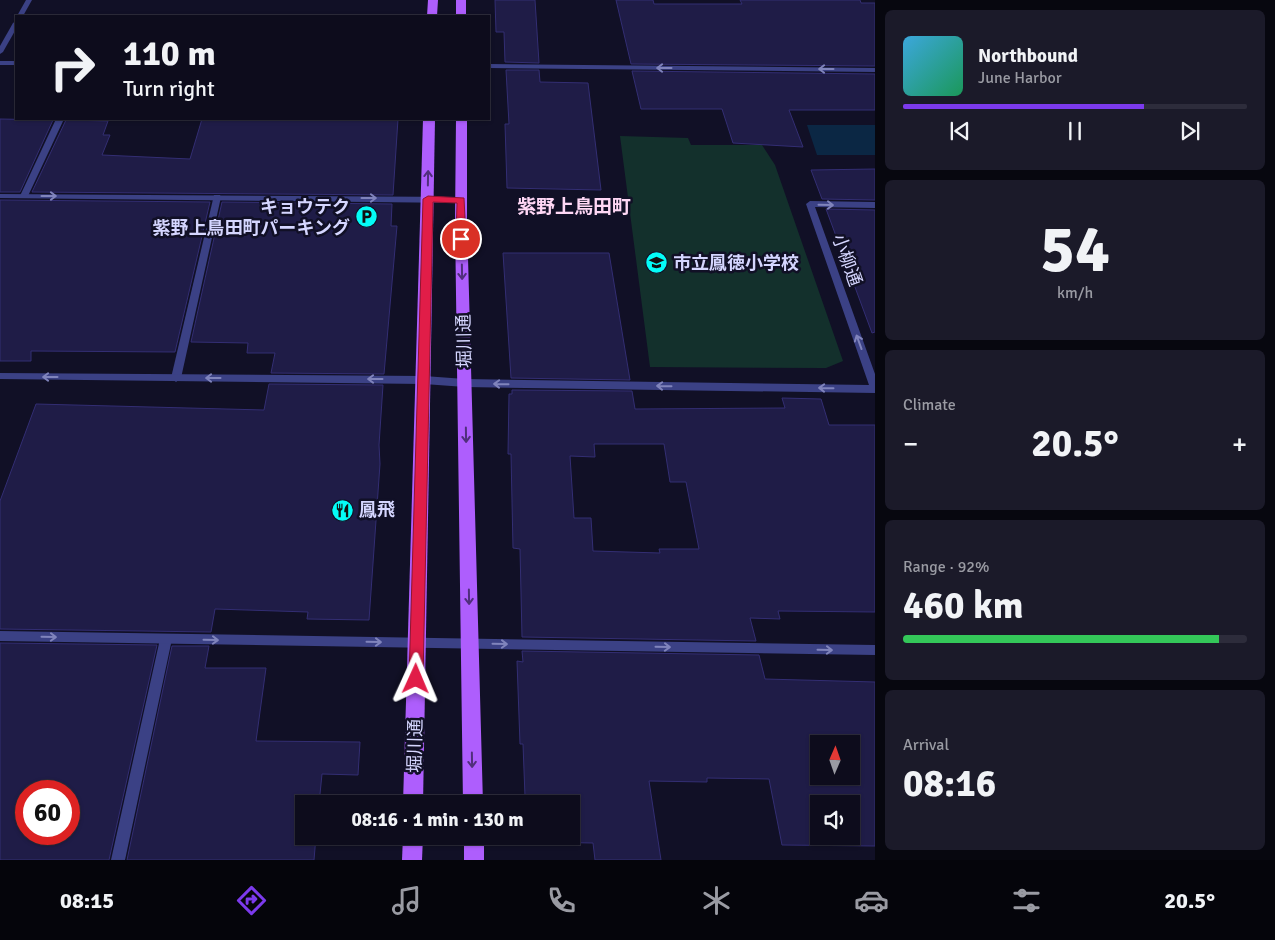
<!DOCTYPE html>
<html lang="en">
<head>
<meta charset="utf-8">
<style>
	:root { --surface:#0d0c1c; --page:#1b1a29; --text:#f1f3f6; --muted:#9a9ba3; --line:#2d2c3b; --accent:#7c3aed }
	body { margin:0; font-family:Signika,"Noto Sans JP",sans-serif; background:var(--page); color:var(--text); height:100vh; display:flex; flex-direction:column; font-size:19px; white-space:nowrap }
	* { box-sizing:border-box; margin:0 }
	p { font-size:16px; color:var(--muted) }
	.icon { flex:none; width:28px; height:28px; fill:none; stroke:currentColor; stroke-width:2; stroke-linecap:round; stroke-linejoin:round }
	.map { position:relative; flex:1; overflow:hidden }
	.panel { display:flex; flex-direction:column; gap:10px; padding:10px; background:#07070f; width:400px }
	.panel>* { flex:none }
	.top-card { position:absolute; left:15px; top:15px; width:475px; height:105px; border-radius:0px; box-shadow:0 1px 4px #0004,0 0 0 1px var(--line); background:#0d0c1c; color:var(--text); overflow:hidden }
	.needle { width:32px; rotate:2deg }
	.buttons { position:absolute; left:810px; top:735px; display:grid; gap:10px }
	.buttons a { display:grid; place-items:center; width:50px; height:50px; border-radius:0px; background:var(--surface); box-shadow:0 1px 4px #0004,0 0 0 1px var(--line); font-size:25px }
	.speed { position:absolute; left:15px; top:780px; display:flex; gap:10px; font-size:25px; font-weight:700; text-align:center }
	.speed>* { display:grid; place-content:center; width:65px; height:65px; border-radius:50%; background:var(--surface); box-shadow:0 1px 4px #0004,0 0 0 1px var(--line); line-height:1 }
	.speed .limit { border:8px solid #d22; background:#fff; color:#111 }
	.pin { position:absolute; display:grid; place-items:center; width:42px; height:42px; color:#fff; margin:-21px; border:2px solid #fff; border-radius:50%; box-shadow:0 1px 5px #0007 }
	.me { position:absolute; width:55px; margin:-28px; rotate:1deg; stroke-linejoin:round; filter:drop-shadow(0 0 4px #0008) }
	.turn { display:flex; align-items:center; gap:18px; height:105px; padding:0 25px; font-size:22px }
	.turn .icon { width:65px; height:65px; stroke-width:2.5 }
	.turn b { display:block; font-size:35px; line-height:42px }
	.big { font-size:38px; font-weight:700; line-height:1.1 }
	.panel .widget { flex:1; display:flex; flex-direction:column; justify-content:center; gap:8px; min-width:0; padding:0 18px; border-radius:8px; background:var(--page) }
	.panel .dial { align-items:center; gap:0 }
	.dial b { font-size:65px; line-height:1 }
	.song { display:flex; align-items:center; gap:15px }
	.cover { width:60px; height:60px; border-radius:8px; background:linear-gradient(135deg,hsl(200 70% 55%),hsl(150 70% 35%)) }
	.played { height:5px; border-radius:2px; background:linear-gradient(90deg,var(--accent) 70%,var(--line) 70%) }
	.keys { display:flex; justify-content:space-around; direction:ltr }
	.heat { display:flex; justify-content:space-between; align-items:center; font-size:28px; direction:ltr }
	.charge { height:8px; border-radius:4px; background:linear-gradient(90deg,#34c759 92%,var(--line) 0) }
	.trip { position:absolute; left:295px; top:795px; width:285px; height:50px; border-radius:0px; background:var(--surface); box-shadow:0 1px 4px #0004,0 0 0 1px var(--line); font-weight:700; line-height:50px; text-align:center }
	.menu { display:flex; height:80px; justify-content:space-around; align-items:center; background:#05050b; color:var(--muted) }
	.menu .icon { width:35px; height:35px }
	.menu .on { color:var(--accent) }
	.menu b { font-size:22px; color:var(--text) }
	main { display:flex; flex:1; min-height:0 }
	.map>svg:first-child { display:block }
	.green { fill:#13302c }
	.water { fill:#0b2744 }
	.building { fill:#1f1c47; stroke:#332e73; fill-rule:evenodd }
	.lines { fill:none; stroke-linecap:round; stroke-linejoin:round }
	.lane { fill:#3b4185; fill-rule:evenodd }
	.street { fill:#3b4185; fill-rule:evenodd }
	.primary { fill:#ae5efd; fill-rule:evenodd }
	.oneway { stroke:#8084bc }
	.oneway2 { stroke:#502f7c }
	.route { fill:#e11d48; stroke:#92132f }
	.labels { text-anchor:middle; stroke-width:5; stroke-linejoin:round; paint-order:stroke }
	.poi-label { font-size:18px; font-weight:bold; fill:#d5d6ff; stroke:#111026; text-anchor:start }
	.street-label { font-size:18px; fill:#d5d6ff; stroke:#111026 }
	.neighbourhood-label { font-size:19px; font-weight:bold; fill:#ffd7f5; stroke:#111026 }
</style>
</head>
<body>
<main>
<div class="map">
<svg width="875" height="860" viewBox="0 0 875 860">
	<rect width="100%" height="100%" fill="#111026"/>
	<!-- green -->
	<path class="green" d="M620,136l68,2 3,7h71l13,20 68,196 -17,7 -176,-1z"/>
	<!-- water -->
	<path class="water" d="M807,125h68v30h-58z"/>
	<!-- building -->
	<g class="building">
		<path d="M495,0h40l4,63 -34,-1 -1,-30h-8z"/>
		<path d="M616,0h37l1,4h88l-2,-4h120l1,3h14v63l-244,-2z"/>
		<path d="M506,70h33l1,12 48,1 13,107 -94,-2 -2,-64h4z"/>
		<path d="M632,71l243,3v36h-86l14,37 -70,-4 -11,-34h-81z"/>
		<path d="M0,119l53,1 -33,72h-20z"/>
		<path d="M202,119h196l-5,76 -361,-3 34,-72 42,1 -5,14h7l-8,20 88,4z"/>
		<path d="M875,169v31l-53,-1 -11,-29z"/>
		<path d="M0,200l210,2 -35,150 -144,-1v10h-31z"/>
		<path d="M222,202l170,2 -1,22h6l-13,148 -113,-1 4,-20h-28l1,-10 -57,-1z"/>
		<path d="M826,209l49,1v122l-3,1z"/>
		<path d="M503,253h106l21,127 -119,-2z"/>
		<path d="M269,384l114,1 -4,60 1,19 -11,156 -62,-1 1,-7 -93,-3 -4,23 -211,-3v-128l36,-97 228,6z"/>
		<path d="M512,390l120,1 3,18 150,-1 -3,-10 39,1 8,26h46v187l-97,-1 2,8 -30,-1 6,23 -234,-4 -2,-88 -7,-1 -2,-94h-3l1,-60h3zM594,444h70l6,38h16l13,67h-40l1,4 -67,-2 -2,-33h-17l-4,-62 25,1z"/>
		<path d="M0,643l157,2 -48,215h-109zM26,791h43v43h-43z"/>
		<path d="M172,646h37l-4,22h61l-10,73 104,1 -2,33 -36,-1 -3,30h-15v32h12l-2,24h-187z"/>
		<path d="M522,651l237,4 6,24 110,3v164l-93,-1 -13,-66 -62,-1v4l-58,-1 12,79h-66l-2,-17 -55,-1v-6h33v-32h-35v-8h-11l-2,-52h-3l-3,-83 6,1zM819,744h32v32h-32zM819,804h32v32h-32z"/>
	</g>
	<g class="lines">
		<!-- lane -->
		<g class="lane">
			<path d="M26,0h6l-9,16h-6z"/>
			<path d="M16,21v8l-13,23 -3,2v-8l13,-23z"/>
			<path d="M56,119h8l-36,77 -4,2h-3l-1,-2z"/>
			<path d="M214,195h6l1,2 -40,181 -5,4 -5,-4z"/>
			<path d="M166,634l4,1 2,4 -47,221h-14l49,-221 2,-4z"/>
		</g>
		<!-- street -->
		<g class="street">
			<rect x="0" y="61" width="16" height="4"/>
			<path d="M489,64l386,4v4l-386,-4z"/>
			<path d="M0,194l461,3 4,3 -4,3 -461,-5z"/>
			<path d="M810,201l65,1v6l-60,-1 60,167v19l-410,-6 -41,-3 -424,-5v-6l424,3 41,3 404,6 -63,-181z"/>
			<path d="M0,631l875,14v10l-875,-14z"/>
		</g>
		<!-- primary -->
		<g class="primary">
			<path d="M428,0h10l-1,16h-10z"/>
			<rect x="456" y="0" width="10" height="16"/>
			<path d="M423,119h12l-12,685h-20z"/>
			<path d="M456,119h11v102l16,583h-20l-8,-583z"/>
			<path d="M403,836h20l-1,24h-20z"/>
			<rect x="464" y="836" width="20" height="24"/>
		</g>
	</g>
	<!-- one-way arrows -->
	<defs><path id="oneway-shaft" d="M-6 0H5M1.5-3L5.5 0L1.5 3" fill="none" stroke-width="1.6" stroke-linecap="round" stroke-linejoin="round" transform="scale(1.25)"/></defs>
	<g class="oneway">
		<use href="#oneway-shaft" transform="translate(664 68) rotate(-180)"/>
		<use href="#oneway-shaft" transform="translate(826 69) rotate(-180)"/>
		<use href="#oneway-shaft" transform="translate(49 196)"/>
		<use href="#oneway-shaft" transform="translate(369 198)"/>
		<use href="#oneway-shaft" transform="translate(826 205) rotate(1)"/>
		<use href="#oneway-shaft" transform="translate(859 342) rotate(-110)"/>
		<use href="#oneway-shaft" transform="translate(50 377) rotate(-180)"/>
		<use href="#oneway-shaft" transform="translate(213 378) rotate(-180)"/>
		<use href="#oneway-shaft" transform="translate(375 379) rotate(-180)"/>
		<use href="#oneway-shaft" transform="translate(501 384) rotate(-179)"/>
		<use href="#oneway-shaft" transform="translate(664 386) rotate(-179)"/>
		<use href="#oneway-shaft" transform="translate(826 388) rotate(-179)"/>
		<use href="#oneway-shaft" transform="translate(49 637) rotate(1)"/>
		<use href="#oneway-shaft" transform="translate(211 640) rotate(1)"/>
		<use href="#oneway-shaft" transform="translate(374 642) rotate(1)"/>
		<use href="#oneway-shaft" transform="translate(500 644) rotate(1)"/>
		<use href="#oneway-shaft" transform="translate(663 647) rotate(1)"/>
		<use href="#oneway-shaft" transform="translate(825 650) rotate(1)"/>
	</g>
	<g class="oneway2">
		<use href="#oneway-shaft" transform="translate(428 178) rotate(-89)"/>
		<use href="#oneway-shaft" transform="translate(462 272) rotate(89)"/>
		<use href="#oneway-shaft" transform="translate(466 435) rotate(89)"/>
		<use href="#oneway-shaft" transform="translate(469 597) rotate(89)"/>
		<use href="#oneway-shaft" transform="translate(472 760) rotate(89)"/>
	</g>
	<!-- route -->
	<path class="route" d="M428,196l36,2 2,41 -5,3 -5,-3 1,-36 -24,-1 -10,477 -2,4 -5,2 -5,-2 -2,-4 14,-480z"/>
	<!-- icons -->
	<defs>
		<symbol id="parking-disc" viewBox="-11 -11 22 22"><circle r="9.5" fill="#04fcf7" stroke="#111026"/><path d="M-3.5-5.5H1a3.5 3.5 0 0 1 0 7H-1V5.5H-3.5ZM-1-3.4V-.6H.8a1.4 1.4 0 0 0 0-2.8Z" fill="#111"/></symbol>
		<symbol id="school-disc" viewBox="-11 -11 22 22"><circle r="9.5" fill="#04fcf7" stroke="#111026"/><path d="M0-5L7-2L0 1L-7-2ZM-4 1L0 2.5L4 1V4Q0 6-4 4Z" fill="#111"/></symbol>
		<symbol id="restaurant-disc" viewBox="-11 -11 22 22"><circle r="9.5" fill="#04fcf7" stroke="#111026"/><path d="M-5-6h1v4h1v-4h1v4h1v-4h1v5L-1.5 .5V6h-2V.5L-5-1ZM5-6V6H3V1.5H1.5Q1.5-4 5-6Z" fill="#111"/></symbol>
	</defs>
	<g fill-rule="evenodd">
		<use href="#parking-disc" x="354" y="204" width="25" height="25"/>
		<use href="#school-disc" x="644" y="250" width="25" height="25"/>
		<use href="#restaurant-disc" x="330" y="498" width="25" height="25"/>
	</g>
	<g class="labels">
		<!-- poi labels -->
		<g class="poi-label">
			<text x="350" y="213" text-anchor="end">キョウテク<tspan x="350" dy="21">紫野上鳥田町パーキング</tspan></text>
			<text x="673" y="269">市立鳳徳小学校</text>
			<text x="359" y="516">鳳飛</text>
		</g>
		<!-- street labels -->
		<g class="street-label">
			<text transform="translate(847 260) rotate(70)" y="6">小柳通</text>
			<text transform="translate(464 341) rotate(-91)" y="6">堀川通</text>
			<text transform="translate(415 746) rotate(-89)" y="6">堀川通</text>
		</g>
		<!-- neighbourhood labels -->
		<g class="neighbourhood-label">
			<text x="574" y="213">紫野上鳥田町</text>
		</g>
	</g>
</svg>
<div class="buttons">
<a><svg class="needle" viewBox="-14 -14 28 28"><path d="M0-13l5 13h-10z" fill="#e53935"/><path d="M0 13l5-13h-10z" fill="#9a9ba3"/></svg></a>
<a><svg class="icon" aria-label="sound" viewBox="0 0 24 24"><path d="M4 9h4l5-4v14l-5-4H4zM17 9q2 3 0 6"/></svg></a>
</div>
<div class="speed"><div class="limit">60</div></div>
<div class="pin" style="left:461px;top:239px;background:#d93025"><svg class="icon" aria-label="arrive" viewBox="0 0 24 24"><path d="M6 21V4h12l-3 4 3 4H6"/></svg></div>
<svg class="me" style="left:416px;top:679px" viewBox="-20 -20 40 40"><path d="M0-17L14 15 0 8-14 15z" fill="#e11d48" stroke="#fff" stroke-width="4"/></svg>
<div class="trip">08:16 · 1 min · 130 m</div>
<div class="top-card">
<div class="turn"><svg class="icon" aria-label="right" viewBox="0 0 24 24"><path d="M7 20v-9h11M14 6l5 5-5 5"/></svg><div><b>110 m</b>Turn right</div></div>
</div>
</div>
<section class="panel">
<div class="widget">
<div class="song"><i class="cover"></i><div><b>Northbound</b><p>June Harbor</p></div></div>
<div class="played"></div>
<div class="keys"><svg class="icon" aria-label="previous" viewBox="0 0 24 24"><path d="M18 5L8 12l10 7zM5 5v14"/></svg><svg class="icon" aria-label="pause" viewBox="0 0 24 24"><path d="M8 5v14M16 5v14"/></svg><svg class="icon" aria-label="next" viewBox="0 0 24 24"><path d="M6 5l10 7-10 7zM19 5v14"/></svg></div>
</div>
<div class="widget dial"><b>54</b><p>km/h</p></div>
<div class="widget"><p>Climate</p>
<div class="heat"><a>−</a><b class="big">20.5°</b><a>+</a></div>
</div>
<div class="widget"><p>Range · 92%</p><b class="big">460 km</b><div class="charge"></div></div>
<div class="widget"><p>Arrival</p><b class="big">08:16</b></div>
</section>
</main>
<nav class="menu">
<b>08:15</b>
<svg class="icon on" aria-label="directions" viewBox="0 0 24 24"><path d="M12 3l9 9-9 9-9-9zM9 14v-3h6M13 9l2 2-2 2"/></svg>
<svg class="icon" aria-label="music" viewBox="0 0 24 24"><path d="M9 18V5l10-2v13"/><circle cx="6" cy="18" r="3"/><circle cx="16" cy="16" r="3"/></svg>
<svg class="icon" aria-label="phone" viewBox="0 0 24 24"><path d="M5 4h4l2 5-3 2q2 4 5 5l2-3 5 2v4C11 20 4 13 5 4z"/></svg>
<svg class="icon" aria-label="climate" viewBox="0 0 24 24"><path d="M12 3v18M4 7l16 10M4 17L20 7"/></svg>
<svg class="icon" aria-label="car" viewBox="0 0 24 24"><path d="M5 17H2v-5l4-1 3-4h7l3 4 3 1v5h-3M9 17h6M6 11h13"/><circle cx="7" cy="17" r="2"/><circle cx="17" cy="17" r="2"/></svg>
<svg class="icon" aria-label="filters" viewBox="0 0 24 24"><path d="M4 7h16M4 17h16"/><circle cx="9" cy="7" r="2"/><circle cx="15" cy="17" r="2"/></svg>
<b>20.5°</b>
</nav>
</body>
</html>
